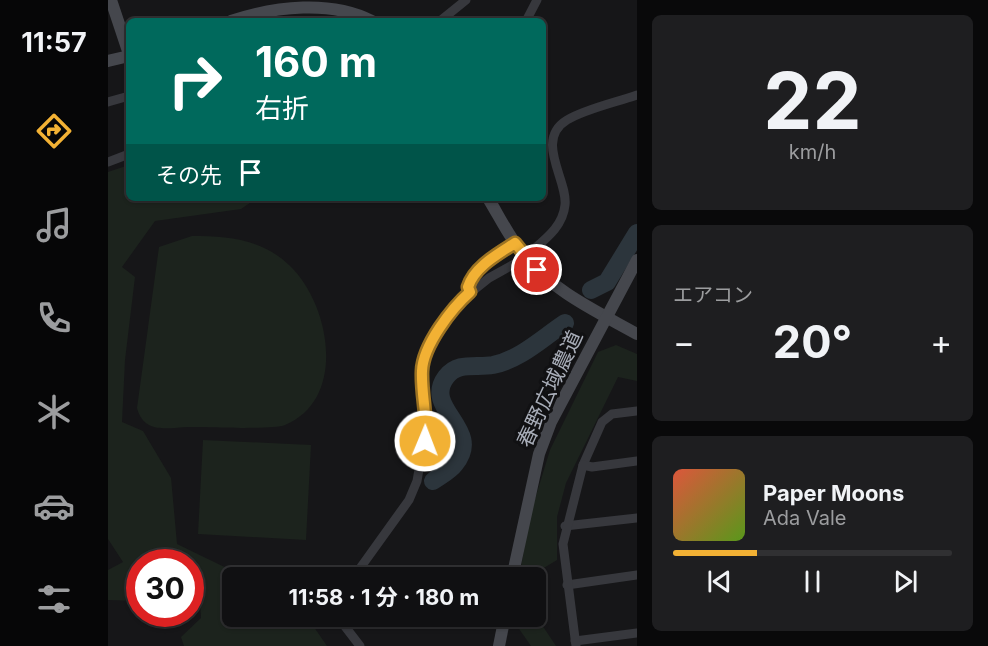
<!DOCTYPE html>
<html lang="ja">
<head>
<meta charset="utf-8">
<style>
	:root { --surface:#101012; --page:#1e1e20; --text:#f1f3f6; --muted:#9c9d9f; --line:#303032; --accent:#f2b134 }
	body { margin:0; font-family:Inter,"Noto Sans JP",sans-serif; background:var(--page); color:var(--text); height:100vh; display:flex; flex-direction:column; font-size:22px; white-space:nowrap }
	* { box-sizing:border-box; margin:0 }
	p { font-size:20px; color:var(--muted) }
	.icon { flex:none; width:33px; height:33px; fill:none; stroke:currentColor; stroke-width:2; stroke-linecap:round; stroke-linejoin:round }
	.map { position:relative; flex:1; overflow:hidden }
	.drawer { display:flex; flex-direction:column; gap:15px; padding:15px; background:#09090a; width:351px }
	.drawer>* { flex:none }
	.top-card { position:absolute; left:18px; top:18px; width:420px; height:183px; border-radius:9px; box-shadow:0 2px 4px #0004,0 0 0 2px var(--line); background:#00695c; color:#fff; overflow:hidden }
	.speed { position:absolute; left:18px; top:549px; display:flex; gap:12px; font-size:30px; font-weight:700; text-align:center }
	.speed>* { display:grid; place-content:center; width:78px; height:78px; border-radius:50%; background:var(--surface); box-shadow:0 2px 4px #0004,0 0 0 2px var(--line); line-height:1 }
	.speed .limit { border:9px solid #d22; background:#fff; color:#111 }
	.pin { position:absolute; display:grid; place-items:center; width:51px; height:51px; color:#fff; margin:-26px; border:3px solid #fff; border-radius:50%; box-shadow:0 2px 6px #0007 }
	.me { position:absolute; width:66px; margin:-33px; rotate:1deg; stroke-linejoin:round; filter:drop-shadow(0 0 4px #0008) }
	.turn { display:flex; align-items:center; gap:21px; height:126px; padding:0 30px; font-size:27px }
	.turn .icon { width:78px; height:78px; stroke-width:2.5 }
	.turn b { display:block; font-size:42px; line-height:51px }
	.then { display:flex; align-items:center; height:57px; padding:0 30px; background:#0003; gap:12px; font-size:22px }
	.big { font-size:45px; font-weight:700; line-height:1.1 }
	.drawer .tile { flex:1; display:flex; flex-direction:column; justify-content:center; gap:9px; min-width:0; padding:0 21px; border-radius:9px; background:var(--page) }
	.drawer .dial { align-items:center; gap:0 }
	.dial b { font-size:78px; line-height:1 }
	.song { display:flex; align-items:center; gap:18px }
	.cover { width:72px; height:72px; border-radius:9px; background:linear-gradient(135deg,hsl(10 70% 55%),hsl(90 70% 35%)) }
	.played { height:6px; border-radius:3px; background:linear-gradient(90deg,var(--accent) 30%,var(--line) 30%) }
	.keys { display:flex; justify-content:space-around; direction:ltr }
	.heat { display:flex; justify-content:space-between; align-items:center; font-size:33px; direction:ltr }
	.trip { position:absolute; left:114px; top:567px; width:324px; height:60px; border-radius:9px; background:var(--surface); box-shadow:0 2px 4px #0004,0 0 0 2px var(--line); font-weight:700; line-height:60px; text-align:center }
	main { display:flex; flex:1; min-height:0 }
	.tab-bar { display:flex; flex-direction:column; width:108px; justify-content:space-around; align-items:center; background:#060607; color:var(--muted) }
	.tab-bar .icon { width:42px; height:42px }
	.tab-bar .active { color:var(--accent) }
	.tab-bar b { font-size:27px; color:var(--text) }
	.map>svg:first-child { display:block }
	.green { fill:#1c231d }
	.lines { fill:none; stroke-linecap:round; stroke-linejoin:round }
	.river { stroke:#2c353c; stroke-width:18 }
	.street { stroke:#37383d; stroke-width:9 }
	.secondary { stroke:#45474d; stroke-width:12 }
	.route-casing { stroke:#9d7322; stroke-width:15 }
	.route { stroke:#f2b134; stroke-width:10 }
	.labels { text-anchor:middle; stroke-width:6; stroke-linejoin:round; paint-order:stroke }
	.street-label { font-size:21px; fill:#a8adb8; stroke:#111113 }
</style>
</head>
<body>
<main>
<nav class="tab-bar">
<b>11:57</b>
<svg class="icon active" aria-label="directions" viewBox="0 0 24 24"><path d="M12 3l9 9-9 9-9-9zM9 14v-3h6M13 9l2 2-2 2"/></svg>
<svg class="icon" aria-label="music" viewBox="0 0 24 24"><path d="M9 18V5l10-2v13"/><circle cx="6" cy="18" r="3"/><circle cx="16" cy="16" r="3"/></svg>
<svg class="icon" aria-label="phone" viewBox="0 0 24 24"><path d="M5 4h4l2 5-3 2q2 4 5 5l2-3 5 2v4C11 20 4 13 5 4z"/></svg>
<svg class="icon" aria-label="climate" viewBox="0 0 24 24"><path d="M12 3v18M4 7l16 10M4 17L20 7"/></svg>
<svg class="icon" aria-label="car" viewBox="0 0 24 24"><path d="M5 17H2v-5l4-1 3-4h7l3 4 3 1v5h-3M9 17h6M6 11h13"/><circle cx="7" cy="17" r="2"/><circle cx="17" cy="17" r="2"/></svg>
<svg class="icon" aria-label="filters" viewBox="0 0 24 24"><path d="M4 7h16M4 17h16"/><circle cx="9" cy="7" r="2"/><circle cx="15" cy="17" r="2"/></svg>
</nav>
<div class="map">
<svg width="529" height="646" viewBox="0 0 529 646">
	<rect width="100%" height="100%" fill="#161618"/>
	<!-- green -->
	<g class="green">
		<path d="M21,165v33h128l-16,11 -86,12 -33,46 13,10 -10,83 -3,62 21,9 28,47 6,66 68,33 -13,1v38l75,1 20,29h-143l-3,-9 20,-19 -2,-32 -8,2 -1,-26h-50l-1,39 -31,-1v-30l15,-8 -15,-23v-367z"/>
		<path d="M84,236c35,0 70,3 97,29 41,38 59,134 -4,160 -13,5 -77,2 -96,2 -23,1 -45,7 -52,-19l22,-161z"/>
		<path d="M508,345l21,9v27l-19,-4 -52,106 -9,34v43l-20,12 -1,28v-22h-17l12,-66 19,-62 48,-98z"/>
		<path d="M95,440l108,5 -5,95 -108,-6z"/>
		<path d="M428,616l20,30h-25l-16,-23 4,-6z"/>
	</g>
	<g class="lines">
		<!-- river -->
		<g class="river">
			<path d="M483,290l16,-8 30,-49"/>
			<path d="M325,481c7,-5 17,-10 22,-17 29,-35 -33,-55 -9,-87 12,-16 30,-9 47,-12 28,-6 48,-26 72,-42"/>
		</g>
		<!-- street -->
		<g class="street">
			<path d="M332,21l26,-21"/>
			<path d="M418,21l11,-21"/>
			<path d="M0,102l21,-6"/>
			<path d="M0,162l21,-8"/>
			<path d="M426,249c14,-12 29,-24 31,-44 3,-25 -31,-65 2,-85 18,-11 50,-18 70,-25"/>
			<path d="M362,292l-2,-5c6,-20 30,-33 47,-44"/>
			<path d="M475,465l19,-43 10,-8 25,-3"/>
			<path d="M457,526l72,-8"/>
			<path d="M245,578l56,-78 8,-19 10,-58 -5,-53 3,-16 29,-48 35,-28 27,-15"/>
			<path d="M459,585l70,-10"/>
			<path d="M229,616l23,30"/>
			<path d="M467,641l62,-8"/>
			<path d="M468,646l-13,-102 20,-79 9,2 45,-6"/>
		</g>
		<!-- secondary -->
		<g class="secondary">
			<path d="M3,0l18,54"/>
			<path d="M123,21c45,-15 100,-21 141,0"/>
			<path d="M0,61l21,-5"/>
			<path d="M380,198c11,18 21,39 35,56 29,37 73,57 114,80"/>
			<path d="M404,578l27,-124 12,-32 86,-162"/>
			<path d="M391,646l6,-30"/>
		</g>
	</g>
	<g class="lines">
		<defs>
			<path id="route" d="M317,441c3,-24 -4,-46 -3,-70 1,-26 30,-63 48,-79l-2,-5c6,-20 30,-33 47,-44l22,27"/>
		</defs>
		<!-- route casing -->
		<use href="#route" class="route-casing"/>
		<!-- route -->
		<use href="#route" class="route"/>
	</g>
	<g class="labels">
		<!-- street labels -->
		<g class="street-label">
			<text transform="translate(442 389) rotate(-65)" y="7">春野広域農道</text>
		</g>
	</g>
</svg>
<div class="speed"><div class="limit">30</div></div>
<div class="pin" style="left:429px;top:270px;background:#d93025"><svg class="icon" aria-label="arrive" viewBox="0 0 24 24"><path d="M6 21V4h12l-3 4 3 4H6"/></svg></div>
<svg class="me" style="left:317px;top:441px" viewBox="-20 -20 40 40"><circle r="17" fill="#f2b134" stroke="#fff" stroke-width="3"/><path d="M0-11L8 9 0 5-8 9z" fill="#fff"/></svg>
<div class="trip">11:58 · 1 分 · 180 m</div>
<div class="top-card">
<div class="turn"><svg class="icon" aria-label="right" viewBox="0 0 24 24"><path d="M7 20v-9h11M14 6l5 5-5 5"/></svg><div><b>160 m</b>右折</div></div>
<div class="then">その先<svg class="icon" aria-label="arrive" viewBox="0 0 24 24"><path d="M6 21V4h12l-3 4 3 4H6"/></svg></div>
</div>
</div>
<section class="drawer">
<div class="tile dial"><b>22</b><p>km/h</p></div>
<div class="tile"><p>エアコン</p>
<div class="heat"><a>−</a><b class="big">20°</b><a>+</a></div>
</div>
<div class="tile">
<div class="song"><i class="cover"></i><div><b>Paper Moons</b><p>Ada Vale</p></div></div>
<div class="played"></div>
<div class="keys"><svg class="icon" aria-label="previous" viewBox="0 0 24 24"><path d="M18 5L8 12l10 7zM5 5v14"/></svg><svg class="icon" aria-label="pause" viewBox="0 0 24 24"><path d="M8 5v14M16 5v14"/></svg><svg class="icon" aria-label="next" viewBox="0 0 24 24"><path d="M6 5l10 7-10 7zM19 5v14"/></svg></div>
</div>
</section>
</main>
</body>
</html>
